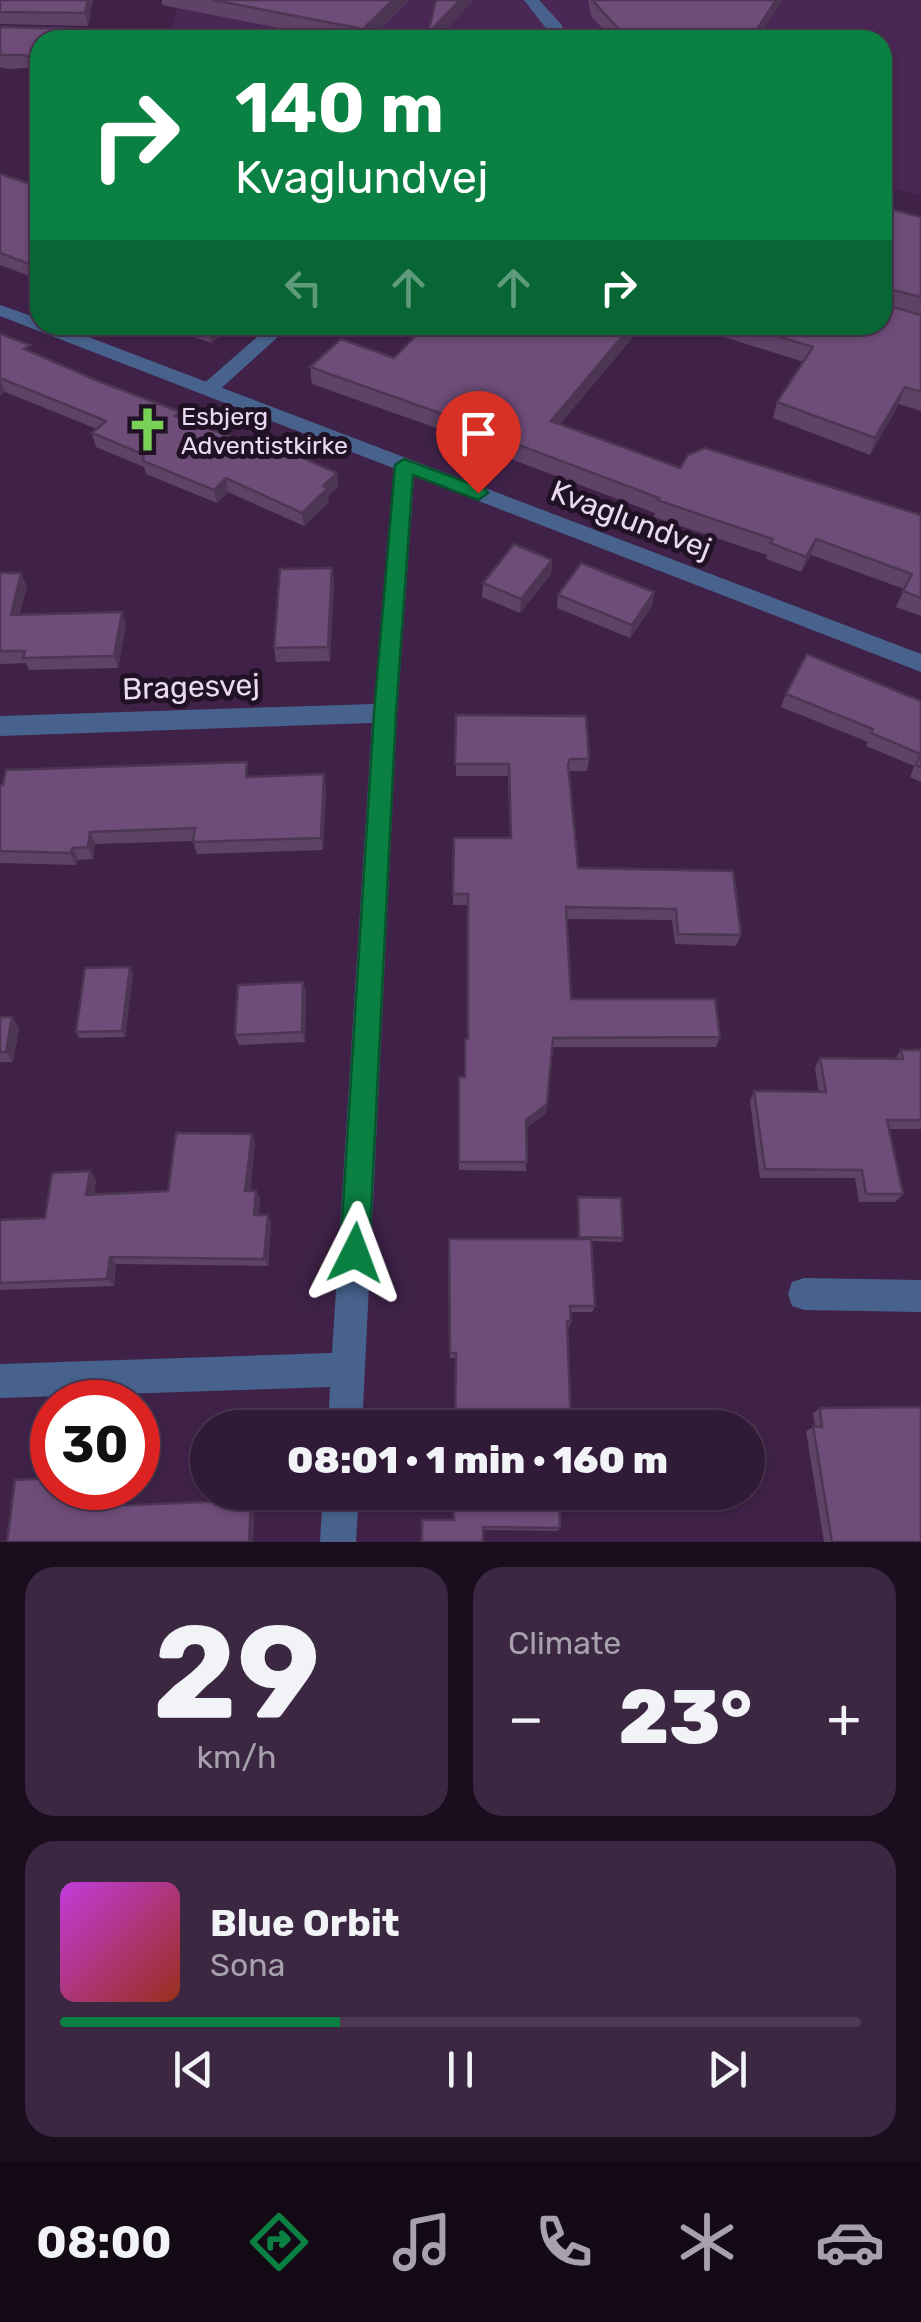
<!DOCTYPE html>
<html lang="en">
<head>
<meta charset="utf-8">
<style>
	:root { --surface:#301a37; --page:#3c2742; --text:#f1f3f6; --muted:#a8a1ad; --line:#4b3852; --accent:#0b8043 }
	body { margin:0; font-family:Rubik,sans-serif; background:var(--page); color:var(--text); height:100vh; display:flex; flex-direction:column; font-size:38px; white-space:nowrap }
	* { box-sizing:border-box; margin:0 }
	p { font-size:32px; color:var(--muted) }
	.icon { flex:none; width:55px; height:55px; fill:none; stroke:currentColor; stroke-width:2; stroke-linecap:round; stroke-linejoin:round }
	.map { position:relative; height:1542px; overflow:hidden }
	.details { display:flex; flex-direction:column; gap:25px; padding:25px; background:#1a0e1e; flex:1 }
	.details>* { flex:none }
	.banner { position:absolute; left:30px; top:30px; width:862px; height:305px; border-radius:30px; box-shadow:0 2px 8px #0004,0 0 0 2px var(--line); background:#0b8043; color:#fff; overflow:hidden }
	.speed { position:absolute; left:30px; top:1380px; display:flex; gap:20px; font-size:50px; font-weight:700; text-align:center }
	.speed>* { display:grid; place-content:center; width:130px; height:130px; border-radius:50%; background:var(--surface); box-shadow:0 2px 8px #0004,0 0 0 2px var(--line); line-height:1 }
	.speed .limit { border:15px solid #d22; background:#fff; color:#111 }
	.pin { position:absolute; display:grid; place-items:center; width:85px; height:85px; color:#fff; margin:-102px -42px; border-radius:50% 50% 50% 0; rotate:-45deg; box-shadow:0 0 10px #0007 }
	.pin .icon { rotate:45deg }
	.me { position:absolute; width:110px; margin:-55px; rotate:3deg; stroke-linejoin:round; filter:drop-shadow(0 0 8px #0008) }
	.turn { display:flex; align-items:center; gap:35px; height:210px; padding:0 40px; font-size:45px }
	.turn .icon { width:130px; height:130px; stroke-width:2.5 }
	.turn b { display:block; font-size:70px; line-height:85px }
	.lanes { display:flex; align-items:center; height:95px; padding:0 40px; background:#0003; justify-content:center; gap:50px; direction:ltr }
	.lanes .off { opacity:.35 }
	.big { font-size:75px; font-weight:800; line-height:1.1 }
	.details .widget { flex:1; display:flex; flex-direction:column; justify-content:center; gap:15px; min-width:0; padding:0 35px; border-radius:30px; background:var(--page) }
	.details .dial { align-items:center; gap:0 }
	.dial b { font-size:130px; line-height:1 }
	.song { display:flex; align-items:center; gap:30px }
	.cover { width:120px; height:120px; border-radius:15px; background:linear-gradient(135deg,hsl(290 70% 55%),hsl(10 70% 35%)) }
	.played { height:10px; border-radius:5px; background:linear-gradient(90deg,var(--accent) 35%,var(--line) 35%) }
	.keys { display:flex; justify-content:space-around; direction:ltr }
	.heat { display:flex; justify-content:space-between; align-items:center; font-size:55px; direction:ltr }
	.details .tiles { flex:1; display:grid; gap:25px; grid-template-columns:1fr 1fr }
	.widget:last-child { grid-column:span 2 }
	.trip { position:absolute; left:190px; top:1410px; width:575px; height:100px; border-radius:50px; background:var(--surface); box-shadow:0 2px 8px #0004,0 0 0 2px var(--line); font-weight:800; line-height:100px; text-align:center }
	.tab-bar { display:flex; height:160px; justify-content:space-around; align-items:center; background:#130a16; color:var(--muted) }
	.tab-bar .icon { width:70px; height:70px }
	.tab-bar .selected { color:var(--accent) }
	.tab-bar b { font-size:45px; color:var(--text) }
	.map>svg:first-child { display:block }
	.built { fill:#4a2755 }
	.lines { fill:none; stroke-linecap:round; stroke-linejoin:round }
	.service { fill:#47638d; fill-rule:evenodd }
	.minor { fill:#47638d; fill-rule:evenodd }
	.tertiary { fill:#47638d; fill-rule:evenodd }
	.wall { fill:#5f4267 }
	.shaded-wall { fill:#4d3654 }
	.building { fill:#6e4d78; stroke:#4d3654; stroke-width:2.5 }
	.route { fill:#0b8043; stroke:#07532c; stroke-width:2.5 }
	.labels { text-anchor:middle; stroke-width:10; stroke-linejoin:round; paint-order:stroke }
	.far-poi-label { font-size:25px; fill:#ebd9f1; stroke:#201224; text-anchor:start }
	.street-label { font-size:30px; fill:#ebd9f1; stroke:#201224 }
</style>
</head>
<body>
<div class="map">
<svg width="921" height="1542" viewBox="0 0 921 1542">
	<rect width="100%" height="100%" fill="#402249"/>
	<!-- built -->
	<path class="built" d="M178,0h743v195l-38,-8 -1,-147h-668l-42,-10z"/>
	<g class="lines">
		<!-- service -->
		<path class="service" d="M524,0h15l22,24 8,16h-14z"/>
		<!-- minor -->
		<g class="minor">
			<path d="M63,27l81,9 7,4 -151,-4v-8z"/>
			<path d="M271,325h20l-75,68h-14v-8z"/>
			<path d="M405,458l10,7 -18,248 -35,715h-34l2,-41 -330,11v-34l332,-11 40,-630 -372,13v-20l374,-12 21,-239z"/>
			<path d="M804,1278l117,2v32l-117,-2 -12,-4 -4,-12 4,-12z"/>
			<path d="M323,1492h36l-3,50h-36z"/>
		</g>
		<!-- tertiary -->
		<path class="tertiary" d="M0,305l40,14v6h17l864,329v18l-921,-356z"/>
	</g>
	<!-- wall -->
	<g class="wall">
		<path d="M0,0h93l-5,26 -88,-2z"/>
		<path d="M162,0h247l-40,40h-28l-179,-35z"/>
		<path d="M588,0h194l-25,40h-144l-22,-24z"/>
		<path d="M0,27l81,2 3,11h-44v31l-14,-3 -18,1 -8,-2z"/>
		<path d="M0,174l40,13v93l-40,-15z"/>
		<path d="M882,207l39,10v194l-22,-7 -29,51 -97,-37 4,-16 27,-40 -118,-37h196z"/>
		<path d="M161,325h72l-22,18z"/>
		<path d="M426,325h217l-83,99 120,44 241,47v101l-25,-9 8,-18 -93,-34 -10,17 -35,-13 1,-4 -113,-38 1,-4 -179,-67v-4l-164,-58 -2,-17 84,-9z"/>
		<path d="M0,334l32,18 149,66 75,28 81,27 1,13 -10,10 1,6 -25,24 -76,-34 -11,11 -71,-29 -2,-7 -48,-20 -4,-14 5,-4 -92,-37 -5,4z"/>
		<path d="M552,560l-1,14 -31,39 -38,-16 1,-14z"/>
		<path d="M332,568l2,14 -4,79 -54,1 -2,-14z"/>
		<path d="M0,573l27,13 -8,29 103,-3 4,13 -8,43 -89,2 -3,-7 -26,1z"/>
		<path d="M654,592l-2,14 -22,32 -73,-30 1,-13z"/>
		<path d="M786,694l135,7v81l-11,-5 4,-11 -48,-20 2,-4 -87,-35z"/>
		<path d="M456,715l133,44 -2,12h-18l9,97 163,67 -5,11 -61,-2 -3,-24 -106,-1 5,80 149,38 -4,10h-164l-6,66 -20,15v43l-67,-1v-93h6l3,-38 -1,-134h-14l1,-67h56l-2,-62h-52z"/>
		<path d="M324,774l2,13 -3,63 -126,4 -4,-13 -98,3 -2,15 -15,1 -2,5 -76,-2v-78z"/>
		<path d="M130,967l3,6 -8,64 -46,1 -3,-6z"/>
		<path d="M303,982l3,11 -1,49 -66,3 -4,-10z"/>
		<path d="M0,1017h12l7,11 -6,34h-13z"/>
		<path d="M901,1050h20v79h-32l14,65 -8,8h-36l-4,-24h-95l-10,-77 4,-10 65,1 -4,-24 5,-10 75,1z"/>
		<path d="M252,1134l3,9 -5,48 10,8 -2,16h10l3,8 -3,43 -152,-2 -2,22 -114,4v-70l45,-2 45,-47 6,9 -2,15 74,-4z"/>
		<path d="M578,1197l45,41 -1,4 -31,-1 4,65 -3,6h-21v9l-2,6 -113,31h-6l-1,-119h129z"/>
		<path d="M820,1408l101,134h-97l-18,-111 9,-5 -2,-13z"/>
		<path d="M422,1520l138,8 -2,3 -75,-1z"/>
	</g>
	<!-- shaded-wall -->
	<g class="shaded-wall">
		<path d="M88,0h5l-5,26 -3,-13z"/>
		<path d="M393,0h16l-40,40h-5l-1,-11z"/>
		<path d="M460,0h14l-37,40h-8l-1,-7z"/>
		<path d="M776,0h6l-25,40h-7z"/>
		<path d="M215,325h18l-22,18 -2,-13z"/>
		<path d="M632,325h11l-94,112 2,-16z"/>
		<path d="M0,378l5,14 -5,4z"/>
		<path d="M905,387l-6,17 -29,51 5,-17z"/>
		<path d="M337,473l1,13 -10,10 1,6 -25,24 -2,-13 21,-27z"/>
		<path d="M226,478l2,14 -11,11 -3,-13z"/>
		<path d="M816,539l-5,16 -10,17 5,-15z"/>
		<path d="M552,560l-1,14 -31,39 1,-14z"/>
		<path d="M332,568l2,14 -4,79 -2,-14z"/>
		<path d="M21,573l6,13 -11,42 -5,-13z"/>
		<path d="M654,592l-2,14 -22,32 2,-13z"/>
		<path d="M122,612l4,13 -8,43 -4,-12z"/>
		<path d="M324,774l2,13 -3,63 -2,-12z"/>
		<path d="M90,832l5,12 -2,15 -5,-12z"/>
		<path d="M73,848l5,12 -2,5 -6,-12z"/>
		<path d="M130,967l3,6 -8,64 -3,-6z"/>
		<path d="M303,982l3,11 -1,49 -3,-10z"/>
		<path d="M12,1017l7,11 -6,34 -7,-10z"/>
		<path d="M547,1104l-1,9 -21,16 1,-9z"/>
		<path d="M252,1134l3,9 -6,56 -4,-8z"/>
		<path d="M90,1171l6,9 -3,23 -7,-8z"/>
		<path d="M256,1191l4,8 -2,24 -4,-8z"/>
		<path d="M268,1215l3,8 -3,43 -4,-7z"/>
		<path d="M110,1257l6,7 -2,22 -7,-7z"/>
		<path d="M88,1488h8l-2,22 -8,-3z"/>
		<path d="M251,1500l4,3 -2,39h-4z"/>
	</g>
	<!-- building -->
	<g class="building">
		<path d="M0,0h88l-3,13 -85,-1z"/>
		<path d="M213,0h180l-30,29z"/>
		<path d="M436,0h24l-32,33z"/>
		<path d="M776,0l-26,40h-127l3,-3 -34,-37z"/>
		<path d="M0,27l81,2 -2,11h-39v19l-17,-4h-23z"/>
		<path d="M0,174l40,13v81l-40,-15z"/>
		<path d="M882,207l39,10v80l-36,-9 1,17 35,10v77l-16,-5 -30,51 -98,-36 36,-55 -72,-22h141z"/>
		<path d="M195,325h20l-6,5z"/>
		<path d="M426,325h206l-81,96 129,47 8,-13 17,-7 216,67v83l-18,-7 9,-17 -96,-35 -10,18 -36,-14 3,-4 -116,-39 2,-2 -182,-69 2,-2 -169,-60 31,-28 53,19z"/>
		<path d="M0,334l30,11 -6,4 74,32 82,31 -5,4 81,30 6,-6 75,33 -14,13 5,2 -26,25 -76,-35 -12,12 -71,-29 1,-10 -2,3 -50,-21 14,-12 -106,-43z"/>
		<path d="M514,544l38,16 -31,39 -38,-16z"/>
		<path d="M581,563l73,29 -22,33 -74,-30z"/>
		<path d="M332,568l-4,79 -54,1 6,-79z"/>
		<path d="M0,573h21l-10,42 111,-3 -8,44 -91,2 2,-7h-25z"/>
		<path d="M807,654l114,47v66l-5,-2 5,-11 -50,-21 2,-4 -87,-35z"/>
		<path d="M456,715l130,1 3,43h-19l-2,5 10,104 155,3 8,64 -63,-1 -2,-25 -110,-2 5,92h144l5,38 -167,1 -6,66 -21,16 1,42h-68v-85h6v-38h3v-145h-15l1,-56h57l-2,-74h-54z"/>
		<path d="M247,762l-1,15 78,-3 -3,64 -128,4 2,-14 -105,4 -2,15 -15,1 -3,5 -70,-2v-66h3l3,-15z"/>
		<path d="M130,967l-8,64 -46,1 9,-64z"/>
		<path d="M303,982l-1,50 -67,3 3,-50z"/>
		<path d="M0,1017h12l-6,35h-6z"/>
		<path d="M901,1050h20v70h-34l16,74h-37l-4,-24 -97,-1 -11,-78 72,1 -6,-34 83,1z"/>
		<path d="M176,1133l76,1 -7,57h11l-2,24h14l-4,44 -154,-2 -3,22 -107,4v-63l45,-2 7,-45 38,-2 -4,24 82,-4z"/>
		<path d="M578,1197l43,1 2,40 -44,-1z"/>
		<path d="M449,1239h142l4,67h-25l1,15h-4l4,107h-116l1,-75h-6z"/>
		<path d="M921,1407v135h-89l-19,-116 9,1 -2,-19z"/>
		<path d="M710,1424l45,2 2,62h-9v-60h-38z"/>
		<path d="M52,1478v10h36l-2,19 165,-7 -2,42h-242l8,-62z"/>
		<path d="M454,1492h105l1,36 -77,-1v15h-61v-22h32z"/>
	</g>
	<!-- route -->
	<path class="route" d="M404,459l81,30 3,4 -10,7 -65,-25 -17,238 -27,540 -4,10 -10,5 -11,-5 -4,-10 34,-540 21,-248z"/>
	<!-- icons -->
	<defs>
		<symbol id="church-bare" viewBox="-9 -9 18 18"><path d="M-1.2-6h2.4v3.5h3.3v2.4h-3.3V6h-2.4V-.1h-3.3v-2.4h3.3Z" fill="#79d157" stroke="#201224" stroke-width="2.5" paint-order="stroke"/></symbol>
	</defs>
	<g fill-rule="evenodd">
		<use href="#church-bare" x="116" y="398" width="63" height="63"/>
	</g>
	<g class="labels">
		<!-- far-poi labels -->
		<g class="far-poi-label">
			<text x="181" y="425">Esbjerg<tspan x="181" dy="29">Adventistkirke</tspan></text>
		</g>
		<!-- street labels -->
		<g class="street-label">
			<text transform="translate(631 520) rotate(21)" y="10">Kvaglundvej</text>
			<text transform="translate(191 687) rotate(-2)" y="10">Bragesvej</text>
		</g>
	</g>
</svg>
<div class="speed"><div class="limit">30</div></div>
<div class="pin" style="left:478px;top:493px;background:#d93025"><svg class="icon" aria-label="arrive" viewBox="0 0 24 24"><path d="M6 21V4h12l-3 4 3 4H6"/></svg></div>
<svg class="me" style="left:355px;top:1253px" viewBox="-20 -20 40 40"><path d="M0-17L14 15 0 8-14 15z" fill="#0b8043" stroke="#fff" stroke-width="4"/></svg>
<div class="trip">08:01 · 1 min · 160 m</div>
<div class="banner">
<div class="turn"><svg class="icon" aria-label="right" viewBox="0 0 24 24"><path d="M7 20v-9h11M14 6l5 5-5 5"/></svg><div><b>140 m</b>Kvaglundvej</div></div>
<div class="lanes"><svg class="icon off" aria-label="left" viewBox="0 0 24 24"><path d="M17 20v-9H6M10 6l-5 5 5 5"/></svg><svg class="icon off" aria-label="ahead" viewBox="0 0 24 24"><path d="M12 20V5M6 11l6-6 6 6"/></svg><svg class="icon off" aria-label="ahead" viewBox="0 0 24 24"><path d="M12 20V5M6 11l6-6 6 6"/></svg><svg class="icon" aria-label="right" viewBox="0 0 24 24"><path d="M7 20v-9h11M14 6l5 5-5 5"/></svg></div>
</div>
</div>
<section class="details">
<div class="tiles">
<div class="widget dial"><b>29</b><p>km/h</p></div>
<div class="widget"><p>Climate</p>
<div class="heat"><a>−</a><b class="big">23°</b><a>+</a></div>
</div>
<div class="widget">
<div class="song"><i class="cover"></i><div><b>Blue Orbit</b><p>Sona</p></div></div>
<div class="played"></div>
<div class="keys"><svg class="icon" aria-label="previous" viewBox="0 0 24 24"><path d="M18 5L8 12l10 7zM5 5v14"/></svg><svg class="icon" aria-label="pause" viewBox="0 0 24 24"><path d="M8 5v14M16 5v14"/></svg><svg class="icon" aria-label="next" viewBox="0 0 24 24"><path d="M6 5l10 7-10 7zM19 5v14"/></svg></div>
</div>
</div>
</section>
<nav class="tab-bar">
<b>08:00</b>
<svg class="icon selected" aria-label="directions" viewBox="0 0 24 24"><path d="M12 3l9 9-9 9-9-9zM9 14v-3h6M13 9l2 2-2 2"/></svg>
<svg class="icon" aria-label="music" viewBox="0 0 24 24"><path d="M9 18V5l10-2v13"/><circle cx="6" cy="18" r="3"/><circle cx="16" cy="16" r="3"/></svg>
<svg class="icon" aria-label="phone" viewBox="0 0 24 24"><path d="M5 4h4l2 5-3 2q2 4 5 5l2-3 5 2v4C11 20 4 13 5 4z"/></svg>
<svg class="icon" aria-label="climate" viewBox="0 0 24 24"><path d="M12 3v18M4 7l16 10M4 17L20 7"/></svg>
<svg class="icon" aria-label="car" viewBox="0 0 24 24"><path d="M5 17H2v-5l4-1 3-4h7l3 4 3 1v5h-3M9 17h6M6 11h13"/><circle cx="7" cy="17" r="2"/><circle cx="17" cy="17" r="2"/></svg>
</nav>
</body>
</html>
